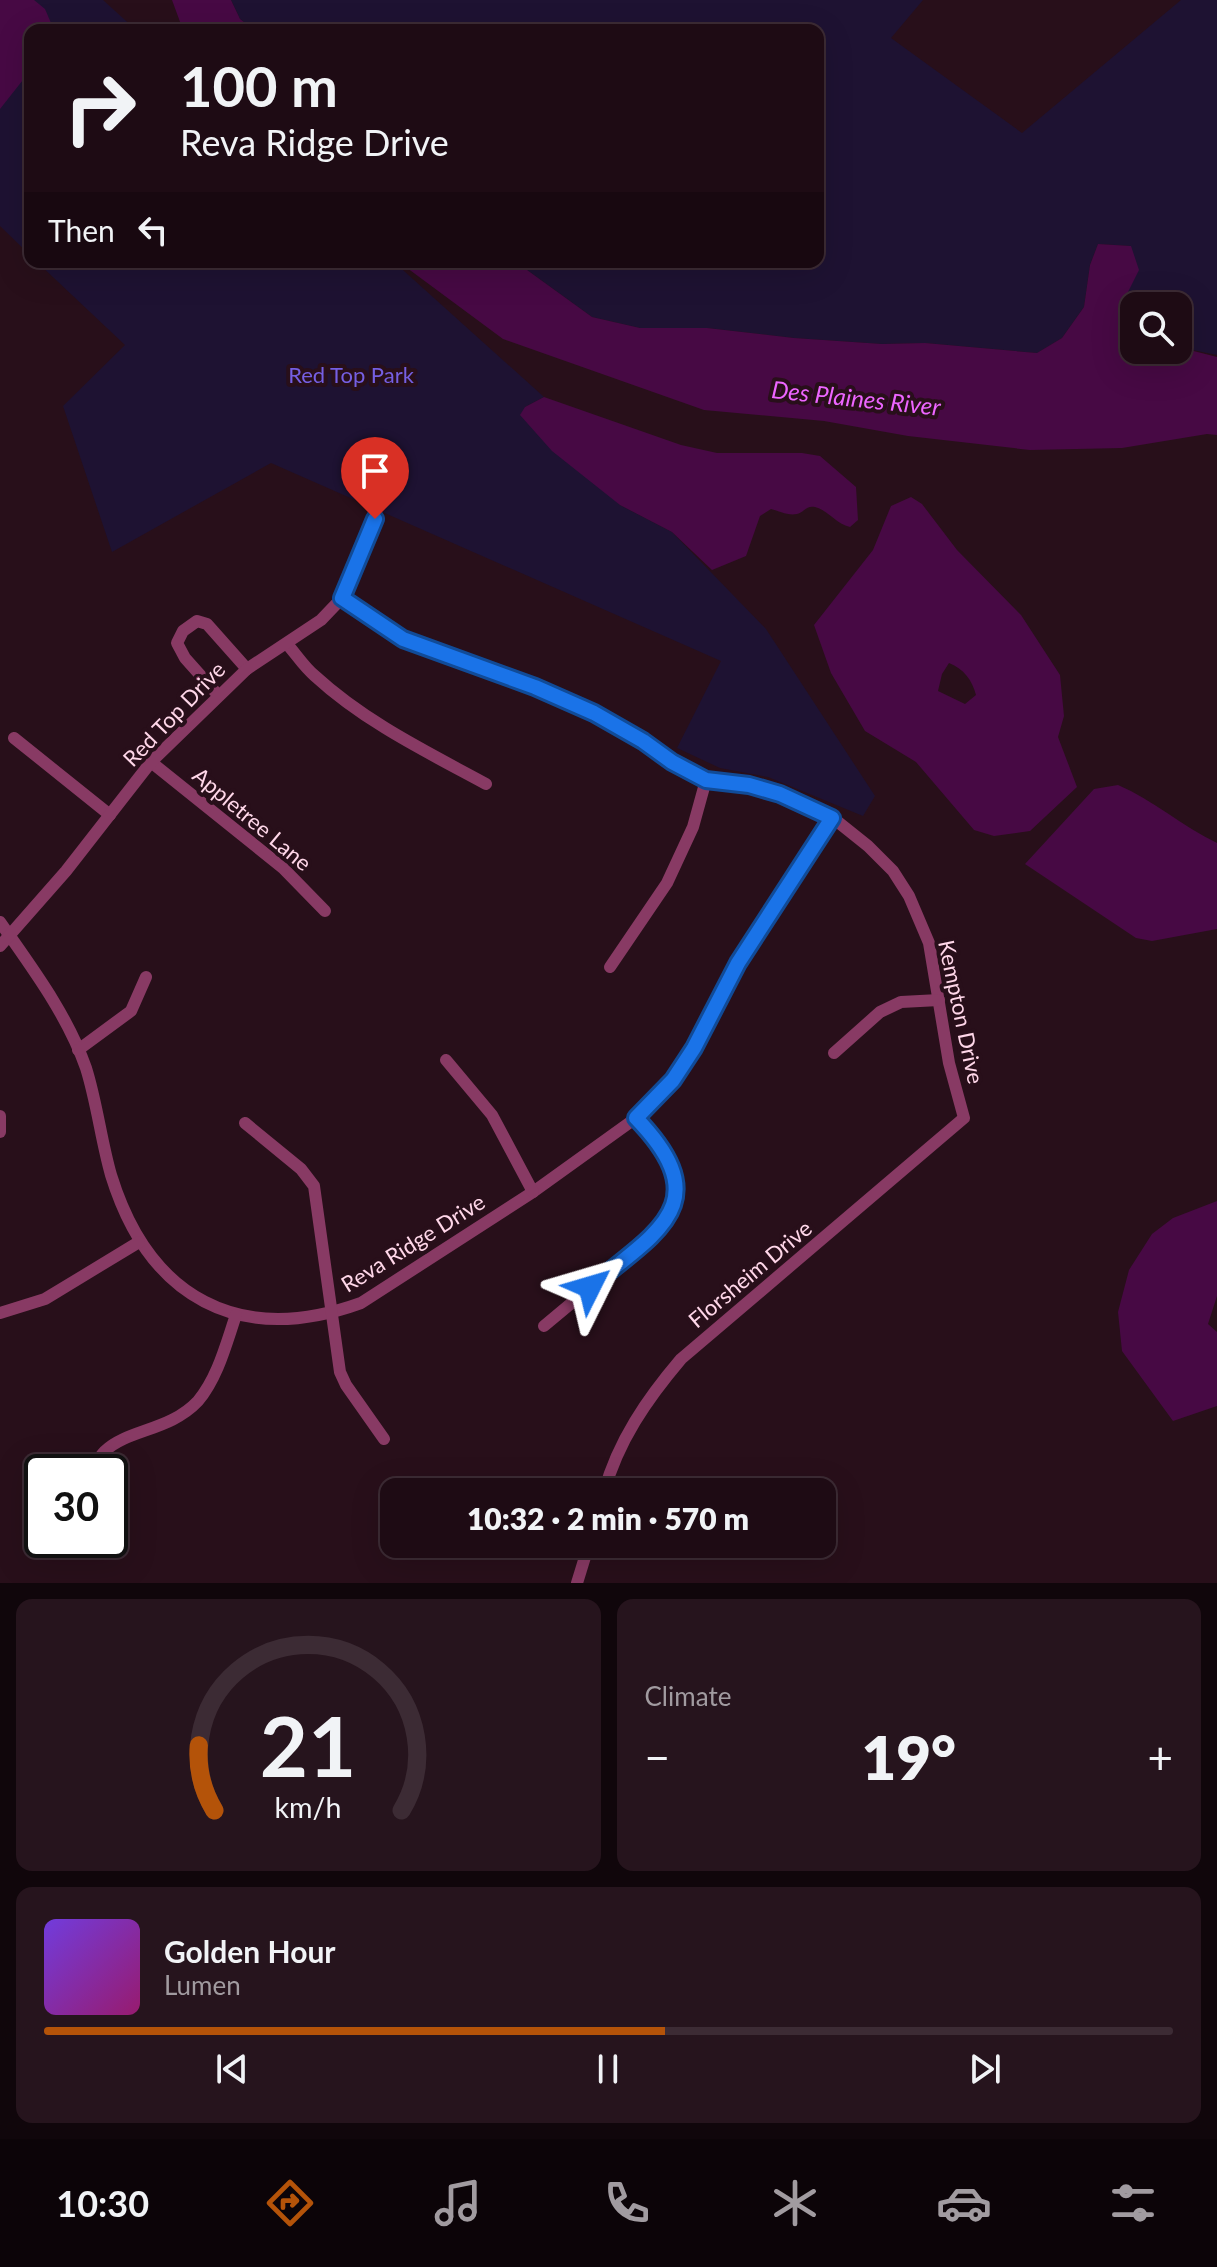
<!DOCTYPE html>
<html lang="en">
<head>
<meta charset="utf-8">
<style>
	:root { --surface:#1e0b14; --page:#26141d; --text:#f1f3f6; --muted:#a19ba0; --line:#3c2b34; --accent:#b45309 }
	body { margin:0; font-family:Lato,sans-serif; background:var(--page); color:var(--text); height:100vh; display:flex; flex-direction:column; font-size:30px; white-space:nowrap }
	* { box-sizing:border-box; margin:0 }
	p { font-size:26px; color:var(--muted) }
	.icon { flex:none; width:44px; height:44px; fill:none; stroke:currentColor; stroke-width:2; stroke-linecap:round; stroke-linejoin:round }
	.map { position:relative; height:1583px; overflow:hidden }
	.drawer { display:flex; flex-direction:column; gap:16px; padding:16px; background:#10060b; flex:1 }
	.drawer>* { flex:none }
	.top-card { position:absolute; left:24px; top:24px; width:800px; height:244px; border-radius:16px; box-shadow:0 8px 32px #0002,0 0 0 2px var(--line); background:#1e0b14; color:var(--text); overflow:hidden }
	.fabs { position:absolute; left:1120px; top:292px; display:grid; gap:16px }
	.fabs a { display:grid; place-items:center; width:72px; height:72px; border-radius:16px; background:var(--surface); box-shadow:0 8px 32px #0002,0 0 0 2px var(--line); font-size:40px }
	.speed { position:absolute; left:24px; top:1454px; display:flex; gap:16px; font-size:40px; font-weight:700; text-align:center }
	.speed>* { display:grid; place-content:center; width:104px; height:104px; border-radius:50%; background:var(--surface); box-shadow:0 8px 32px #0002,0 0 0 2px var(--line); line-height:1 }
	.speed .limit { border:4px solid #111; border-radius:12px; background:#fff; color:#111 }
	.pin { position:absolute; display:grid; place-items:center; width:68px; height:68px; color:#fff; margin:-82px -34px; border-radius:50% 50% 50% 0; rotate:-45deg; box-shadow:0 0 8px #0007 }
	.pin .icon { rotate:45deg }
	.me { position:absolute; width:88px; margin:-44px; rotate:50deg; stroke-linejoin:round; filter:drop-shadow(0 0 6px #0008) }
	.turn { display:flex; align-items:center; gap:28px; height:168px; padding:0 24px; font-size:36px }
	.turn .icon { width:104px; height:104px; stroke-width:2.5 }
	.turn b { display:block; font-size:56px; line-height:68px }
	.then { display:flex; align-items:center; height:76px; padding:0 24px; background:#0003; gap:16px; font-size:30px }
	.big { font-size:60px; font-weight:800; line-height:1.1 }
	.drawer .card { flex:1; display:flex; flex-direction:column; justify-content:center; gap:12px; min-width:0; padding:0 28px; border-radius:16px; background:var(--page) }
	.drawer .dial { align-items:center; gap:0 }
	.dial svg { height:208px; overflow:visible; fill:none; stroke:var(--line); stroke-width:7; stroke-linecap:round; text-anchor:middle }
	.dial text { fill:var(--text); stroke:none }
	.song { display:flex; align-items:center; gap:24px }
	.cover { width:96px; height:96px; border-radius:12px; background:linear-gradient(135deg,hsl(260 70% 55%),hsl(320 70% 35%)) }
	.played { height:8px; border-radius:4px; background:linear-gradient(90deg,var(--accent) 55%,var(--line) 55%) }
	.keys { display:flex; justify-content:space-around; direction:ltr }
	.heat { display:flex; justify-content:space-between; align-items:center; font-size:44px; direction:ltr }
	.drawer .tiles { flex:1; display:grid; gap:16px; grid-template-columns:1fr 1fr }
	.card:last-child { grid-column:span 2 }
	.trip { position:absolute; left:380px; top:1478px; width:456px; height:80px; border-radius:16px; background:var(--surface); box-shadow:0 8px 32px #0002,0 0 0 2px var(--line); font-weight:800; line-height:80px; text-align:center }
	.tabs { display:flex; height:128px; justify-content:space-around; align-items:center; background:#0c0408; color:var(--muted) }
	.tabs .icon { width:56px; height:56px }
	.tabs .current { color:var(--accent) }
	.tabs b { font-size:36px; color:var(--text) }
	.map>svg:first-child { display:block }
	.green { fill:#1e1232 }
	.water { fill:#470944; fill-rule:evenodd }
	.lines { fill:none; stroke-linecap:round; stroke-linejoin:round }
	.minor { stroke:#883a64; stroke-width:12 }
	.route-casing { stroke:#114b97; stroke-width:20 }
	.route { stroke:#1a73e8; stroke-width:14 }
	.labels { text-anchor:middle; stroke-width:8; stroke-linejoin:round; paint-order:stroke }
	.park-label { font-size:22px; fill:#755fe2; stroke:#280f1a }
	.street-label { font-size:22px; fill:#ffd7e9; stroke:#280f1a }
	.water-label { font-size:24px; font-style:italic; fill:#ed65ff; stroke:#280f1a }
</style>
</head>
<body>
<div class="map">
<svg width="1217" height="1583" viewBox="0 0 1217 1583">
	<rect width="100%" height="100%" fill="#280f1a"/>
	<!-- green -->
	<g class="green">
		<path d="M0,0h103l33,30h-106v225l-30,-29z"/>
		<path d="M231,0h692l-32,38 131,95 159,-133h36v355l-39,-8v-41h-44v26l-10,-5 -1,-25 8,-56 -33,-2 -8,21 -6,42 -22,31 -25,15 -112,-10 -43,1 -88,-6 -87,-10h-67l-48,-11 -76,-55h302v-232h-564l-14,-11z"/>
		<path d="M37,262h357l150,135 -19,10 95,98 52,27 94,97 109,167 -12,20 -95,-39 -48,-9 -43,-20 44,-87 -450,-198 -159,89 -49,-146 62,-61z"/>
	</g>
	<!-- water -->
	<g class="water">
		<path d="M0,0h34l11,9 9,21h-24v41l-30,38z"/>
		<path d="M172,0h59l9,19 14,11h-71z"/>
		<path d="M1098,244l33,2 8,24 -16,32 1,25 10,5v18h44v-3l39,10v78l-10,-1 -85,14 -92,2 -122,-14 -84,-15 -120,-11 -201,-71 -104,-77h117l76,55 48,11h67l87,10 88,6 43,-1 112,10 25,-15 22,-31 6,-42z"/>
		<path d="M544,397l137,48 36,8h85l18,3 36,31 2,33 -8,7c-14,-3 -22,-17 -35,-20 -9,-2 -10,5 -18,7 -9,2 -18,-3 -26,-5l-11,7 -14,40 -34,14 -40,-38 -52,-27 -68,-54 -32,-36 5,-8z"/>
		<path d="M911,497l11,7 35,46 64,65 39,60 4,41 -6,21 19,50 -47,44 -36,5 -20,-6 -58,-68 -51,-31 -34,-58 -17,-48 59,-75 18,-44zM949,663c15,6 23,17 27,32l-11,9 -27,-13 4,-17z"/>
		<path d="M1118,785c35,15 64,41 99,58v86l-65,12 -16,-3 -111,-74 69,-75z"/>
		<path d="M1217,1201v95l-9,28 9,8v74l-44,15 -51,-70 -4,-39 11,-42 23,-36 21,-16z"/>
	</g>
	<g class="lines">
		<!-- minor -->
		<g class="minor">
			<path d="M342,598l61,41 132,48 59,26 49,28 29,21 34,18 43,5 57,20 32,17 30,24 25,25 16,25 20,47 20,120 15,55 -283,241c-34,40 -63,82 -77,133"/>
			<path d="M287,644c9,10 17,23 28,32 50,46 112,76 171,108"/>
			<path d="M218,695l-33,-37 -8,-15 6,-12 14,-10 10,3 40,45"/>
			<path d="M14,738l96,77"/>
			<path d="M151,762l132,106 42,43"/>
			<path d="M0,922c32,46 67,92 86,146 11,35 15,72 25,107 38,123 128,172 250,128l172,-111 103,-74 37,-38 21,-32 54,-102 84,-128"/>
			<path d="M0,946l66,-75 85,-109 96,-93 74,-49 21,-22 33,-79"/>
			<path d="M610,967l57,-84 26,-56 13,-47"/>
			<path d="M78,1050l53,-39 15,-34"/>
			<path d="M834,1053l46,-41 21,-10 38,-2"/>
			<path d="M446,1060l46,55 41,77"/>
			<path d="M0,1116v16"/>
			<path d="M245,1123l56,46 13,17 26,186 6,13 38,54"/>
			<path d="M0,1313l45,-14 94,-57"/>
			<path d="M544,1326l115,-96c33,-45 11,-77 -23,-112"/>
			<path d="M91,1472c4,-7 8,-15 14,-21 23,-22 65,-20 93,-50 20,-24 28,-57 38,-86"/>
			<path d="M577,1583l12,-39"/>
		</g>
	</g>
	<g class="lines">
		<defs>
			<path id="route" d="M375,519l-33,79 61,41 132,48 59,26 49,28 29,21 34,18 43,5 31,9 52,24 -94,145 -44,85 -21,32 -37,38c82,85 22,113 -46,169"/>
		</defs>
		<!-- route casing -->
		<use href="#route" class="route-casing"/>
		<!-- route -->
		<use href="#route" class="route"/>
	</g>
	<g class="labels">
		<!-- park labels -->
		<g class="park-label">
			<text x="351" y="383">Red Top Park</text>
		</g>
		<!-- street labels -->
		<g class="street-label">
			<text transform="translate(174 714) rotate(-46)" y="8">Red Top Drive</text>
			<text transform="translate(252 819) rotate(40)" y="8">Appletree Lane</text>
			<text transform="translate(961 1012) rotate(78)" y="8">Kempton Drive</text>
			<text transform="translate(413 1243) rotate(-32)" y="8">Reva Ridge Drive</text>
			<text transform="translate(750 1274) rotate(-40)" y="8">Florsheim Drive</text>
		</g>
		<!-- water labels -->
		<g class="water-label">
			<text transform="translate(856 399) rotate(6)" y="8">Des Plaines River</text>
		</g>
	</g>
</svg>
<div class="fabs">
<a><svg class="icon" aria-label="search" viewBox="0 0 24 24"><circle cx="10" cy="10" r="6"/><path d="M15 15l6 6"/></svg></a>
</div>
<div class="speed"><div class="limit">30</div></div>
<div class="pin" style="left:375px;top:519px;background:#d93025"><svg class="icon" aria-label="arrive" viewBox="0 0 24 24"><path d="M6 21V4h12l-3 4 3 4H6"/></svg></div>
<svg class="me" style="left:590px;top:1287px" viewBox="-20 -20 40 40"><path d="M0-17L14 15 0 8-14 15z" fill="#1a73e8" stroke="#fff" stroke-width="4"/></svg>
<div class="trip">10:32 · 2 min · 570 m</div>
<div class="top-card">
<div class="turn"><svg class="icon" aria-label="right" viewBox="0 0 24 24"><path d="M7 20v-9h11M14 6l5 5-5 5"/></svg><div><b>100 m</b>Reva Ridge Drive</div></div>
<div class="then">Then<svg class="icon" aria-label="left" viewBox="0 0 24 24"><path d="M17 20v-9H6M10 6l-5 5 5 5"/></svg></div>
</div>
</div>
<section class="drawer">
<div class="tiles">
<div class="card dial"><svg viewBox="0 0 100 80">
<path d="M14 69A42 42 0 1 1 86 69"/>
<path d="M14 69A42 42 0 0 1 8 44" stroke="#b45309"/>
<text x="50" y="56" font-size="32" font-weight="700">21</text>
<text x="50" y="72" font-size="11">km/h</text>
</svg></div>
<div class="card"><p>Climate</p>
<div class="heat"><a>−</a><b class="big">19°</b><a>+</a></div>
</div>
<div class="card">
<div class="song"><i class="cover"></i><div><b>Golden Hour</b><p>Lumen</p></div></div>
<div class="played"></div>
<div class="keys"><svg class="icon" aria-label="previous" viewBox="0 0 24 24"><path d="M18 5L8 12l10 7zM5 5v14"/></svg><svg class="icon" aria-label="pause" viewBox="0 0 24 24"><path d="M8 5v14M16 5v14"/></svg><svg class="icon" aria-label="next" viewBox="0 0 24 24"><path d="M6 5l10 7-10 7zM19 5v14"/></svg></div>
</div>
</div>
</section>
<nav class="tabs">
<b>10:30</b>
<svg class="icon current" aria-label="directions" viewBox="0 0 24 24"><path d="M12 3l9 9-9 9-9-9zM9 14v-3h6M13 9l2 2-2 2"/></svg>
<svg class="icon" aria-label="music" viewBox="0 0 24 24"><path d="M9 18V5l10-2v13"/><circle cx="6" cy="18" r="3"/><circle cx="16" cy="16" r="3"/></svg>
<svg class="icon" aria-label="phone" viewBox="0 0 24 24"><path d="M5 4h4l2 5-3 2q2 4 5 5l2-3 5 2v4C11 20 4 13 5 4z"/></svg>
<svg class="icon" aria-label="climate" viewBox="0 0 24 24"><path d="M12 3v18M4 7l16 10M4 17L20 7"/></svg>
<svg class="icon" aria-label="car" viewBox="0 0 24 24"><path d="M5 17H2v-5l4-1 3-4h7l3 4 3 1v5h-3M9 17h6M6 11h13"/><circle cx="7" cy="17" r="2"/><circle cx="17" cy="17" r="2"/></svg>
<svg class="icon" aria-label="filters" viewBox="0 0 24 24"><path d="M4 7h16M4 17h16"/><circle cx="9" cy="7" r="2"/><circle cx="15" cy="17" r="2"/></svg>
</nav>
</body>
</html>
